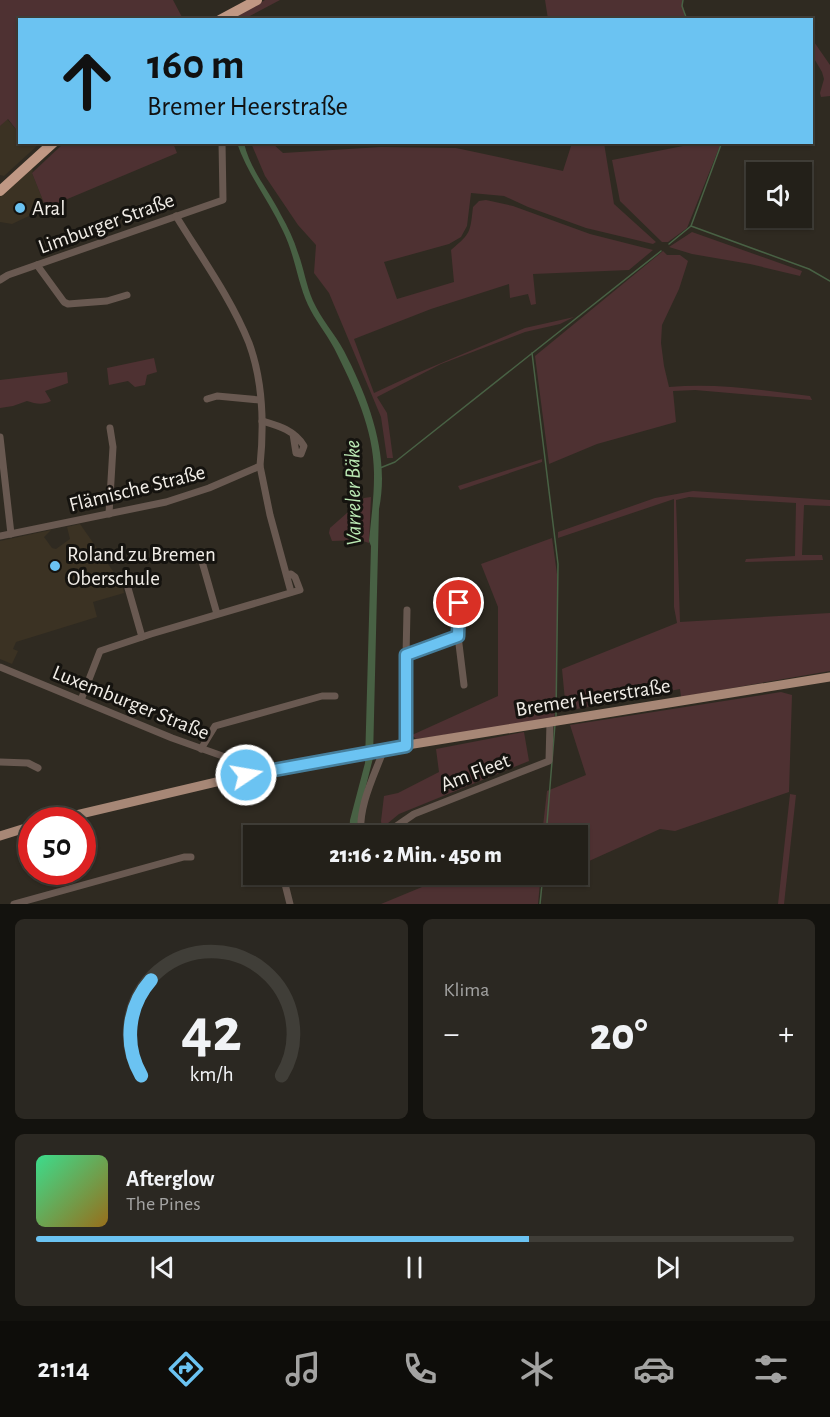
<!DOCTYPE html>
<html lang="de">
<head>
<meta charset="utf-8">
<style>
	:root { --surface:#232019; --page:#2b2822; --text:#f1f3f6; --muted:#a3a3a2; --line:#403e38; --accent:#6bc3f2 }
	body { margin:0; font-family:"Alegreya Sans",sans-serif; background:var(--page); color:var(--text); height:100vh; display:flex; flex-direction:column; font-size:22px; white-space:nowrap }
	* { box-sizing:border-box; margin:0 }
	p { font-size:20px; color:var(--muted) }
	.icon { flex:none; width:33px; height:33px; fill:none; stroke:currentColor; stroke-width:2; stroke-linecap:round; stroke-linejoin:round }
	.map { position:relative; height:904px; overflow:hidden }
	.sheet { display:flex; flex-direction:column; gap:15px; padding:15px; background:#13120e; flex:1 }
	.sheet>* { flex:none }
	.guide { position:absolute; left:18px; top:18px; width:795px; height:126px; border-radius:0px; box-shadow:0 2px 4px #0004,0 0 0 2px var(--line); background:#6bc3f2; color:#111; overflow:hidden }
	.buttons { position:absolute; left:746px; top:162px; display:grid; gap:12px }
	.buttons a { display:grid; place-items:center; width:66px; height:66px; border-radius:0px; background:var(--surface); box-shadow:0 2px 4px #0004,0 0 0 2px var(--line); font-size:30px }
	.speed { position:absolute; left:18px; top:807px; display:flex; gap:12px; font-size:30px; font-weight:700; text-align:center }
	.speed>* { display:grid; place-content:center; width:78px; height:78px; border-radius:50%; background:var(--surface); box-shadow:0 2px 4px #0004,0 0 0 2px var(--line); line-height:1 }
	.speed .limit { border:9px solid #d22; background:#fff; color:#111 }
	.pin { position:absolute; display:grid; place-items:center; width:51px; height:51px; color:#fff; margin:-26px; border:3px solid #fff; border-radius:50%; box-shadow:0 2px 6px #0007 }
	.me { position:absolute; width:66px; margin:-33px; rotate:78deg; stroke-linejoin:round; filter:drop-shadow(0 0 4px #0008) }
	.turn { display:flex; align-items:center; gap:21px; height:126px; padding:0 30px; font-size:27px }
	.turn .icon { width:78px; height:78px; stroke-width:2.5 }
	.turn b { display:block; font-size:42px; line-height:51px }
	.big { font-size:45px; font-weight:800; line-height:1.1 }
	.sheet .widget { flex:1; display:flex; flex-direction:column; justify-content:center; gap:9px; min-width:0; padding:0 21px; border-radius:9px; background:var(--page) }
	.sheet .dial { align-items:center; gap:0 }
	.dial svg { height:156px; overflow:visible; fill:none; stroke:var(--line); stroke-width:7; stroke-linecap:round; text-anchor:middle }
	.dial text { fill:var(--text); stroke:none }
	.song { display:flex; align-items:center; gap:18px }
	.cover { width:72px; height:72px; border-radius:9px; background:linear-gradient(135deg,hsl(150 70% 55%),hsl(40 70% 35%)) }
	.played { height:6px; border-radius:3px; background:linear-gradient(90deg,var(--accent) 65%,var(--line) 65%) }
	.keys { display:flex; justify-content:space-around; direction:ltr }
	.heat { display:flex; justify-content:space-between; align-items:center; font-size:33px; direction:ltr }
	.sheet .tiles { flex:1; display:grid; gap:15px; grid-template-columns:1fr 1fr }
	.widget:last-child { grid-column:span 2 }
	.trip { position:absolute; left:243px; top:825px; width:345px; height:60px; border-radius:0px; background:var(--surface); box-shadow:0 2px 4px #0004,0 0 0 2px var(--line); font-weight:800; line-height:60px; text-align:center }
	.menu { display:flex; height:96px; justify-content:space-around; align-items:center; background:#0e0d0a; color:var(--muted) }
	.menu .icon { width:42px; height:42px }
	.menu .on { color:var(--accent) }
	.menu b { font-size:27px; color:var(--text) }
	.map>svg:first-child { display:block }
	.built { fill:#3b3223 }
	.green { fill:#4e3132 }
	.water { fill:#486144 }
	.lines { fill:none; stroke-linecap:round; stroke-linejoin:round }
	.stream { stroke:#486144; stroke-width:1.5 }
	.minor { stroke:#695951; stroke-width:7 }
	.major { stroke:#a78776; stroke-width:9 }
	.highway { stroke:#c09884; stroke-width:10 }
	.route-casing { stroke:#467f9d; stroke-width:15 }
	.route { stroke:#6bc3f2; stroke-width:10 }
	.poi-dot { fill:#6bc3f2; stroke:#15130f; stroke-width:2 }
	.labels { text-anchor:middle; stroke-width:6; stroke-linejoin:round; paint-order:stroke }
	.poi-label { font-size:21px; fill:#f1ede7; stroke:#15130f; text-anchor:start }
	.street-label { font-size:21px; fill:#f1ede7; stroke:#15130f }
	.water-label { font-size:22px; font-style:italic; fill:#bae8b3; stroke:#15130f }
</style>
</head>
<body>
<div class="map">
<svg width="830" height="904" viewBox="0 0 830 904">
	<rect width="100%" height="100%" fill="#2f2a21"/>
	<!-- built -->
	<g class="built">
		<path d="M7,119l12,14 1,9 19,2 -35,32 -4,-1v-49z"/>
		<path d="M29,168l4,2 -1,3 14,35 -34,16 -12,-2v-28z"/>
		<path d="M80,524l42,60 2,9 -31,9 4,15 -81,25 -3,7 5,2 -6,13 -12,-5v-118l51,-11 -7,7 8,11 4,1 14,-10 -3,-12z"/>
	</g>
	<!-- green -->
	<g class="green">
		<path d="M0,0h173l10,19 -163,1 -1,113 -11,-14 -8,7z"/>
		<path d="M265,0h15l-36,19 -13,1z"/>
		<path d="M545,0h137l3,19h-137z"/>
		<path d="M812,39l18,26v31l-9,1 -1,-4 4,-14 -2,-7 -10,-17z"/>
		<path d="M64,143h109l4,10 -131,55 -14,-35z"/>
		<path d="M251,143h21l11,10 98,-6 75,1 107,23 9,-28h32l10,61 42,38 -3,2 -67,-16 -58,-21 -24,-11 -33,-3 -4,33 -6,11 -12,7 -65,18 13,37 57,-17 -3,-32c20,-17 19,-17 22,-43l6,-6 7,-1 27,6 77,28 63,16 -24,20 -96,4 3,30 -5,1 -3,-11 -18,4 -1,-14 -78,25 -77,30 20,54 41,-19 110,-46 49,-11 -14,7 -35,8 -84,32 -64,33 10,16 6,45h-6l-6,-41 -52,-124 -15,-20 2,-28 -18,-20 -33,-49z"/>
		<path d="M683,143h38l-34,85 -19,14h-6l-42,-41 -8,-41 71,-14z"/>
		<path d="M692,232l110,39 -2,5 -50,-12 -58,-10 -23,-7z"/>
		<path d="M663,251l4,4h13l8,6 -9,28 -17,36 -1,18 3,23 5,21c49,-4 93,3 141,9l2,4 -117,-10 -22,1 3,31 -79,22 -48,20 -14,-108z"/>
		<path d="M154,358l3,14 -10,3 -2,10 -10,2 -7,-6 -19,4 -2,-17z"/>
		<path d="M67,372l1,11 -23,8 6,10c-8,4 -15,3 -24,0l-14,5 -13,2v-28z"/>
		<path d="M542,459v3l-82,28 -2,-4z"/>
		<path d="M693,491l137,9v6l-26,-1 -2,50h20l1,5 -78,2 1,-3 49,-3 1,-53 -107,-6 -13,3 4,122 150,-9v58l-149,26 -1,-8 -114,22 -4,-42 115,-46 -3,-16v-108l-116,39v-6l97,-34z"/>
		<path d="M371,497l-2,46 -9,-3 -28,1 -3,-8 1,-5 34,-30z"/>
		<path d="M552,538l5,36v117l-3,28 -138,20 -4,-4 86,-39v-89l-17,-43z"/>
		<path d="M781,692l11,3 -3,97 -114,39 -15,-2 -82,37v-30l-36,-1 5,-44 39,-16 -16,-50z"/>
		<path d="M524,732l5,29 -130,53 -17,14 -1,-7 3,-25 14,-3 41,-21 -3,-23z"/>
		<path d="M790,794l6,1 -12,109h-6z"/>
		<path d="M451,875v-1l107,1 -18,8 -2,21h-157z"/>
	</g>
	<!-- water -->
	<path class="water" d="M237,143h7c6,27 25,47 37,72 7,12 13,25 17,38 6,16 8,32 15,48 8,18 22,33 31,50 25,48 46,104 35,158l-6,249 -14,56 -3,21h-7l1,-15 15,-57 6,-217 -2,-5c2,-21 5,-43 5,-64 1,-46 -20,-89 -40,-129 -8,-15 -19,-28 -26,-43 -11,-24 -13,-50 -25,-74 -14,-30 -35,-56 -46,-88z"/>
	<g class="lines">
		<!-- stream -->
		<g class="stream">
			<path d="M683,0l-1,6 5,14"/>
			<path d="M691,226l118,43 21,12"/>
			<path d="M669,244l22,-18 31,-84"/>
			<path d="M532,353l26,211 -2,152"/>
			<path d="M380,468l15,-6 266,-211"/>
			<path d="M546,836l9,-112"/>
			<path d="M540,904l3,-30"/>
		</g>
		<!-- minor -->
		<g class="minor">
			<path d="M37,265l27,37 4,2 39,-3 20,-6"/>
			<path d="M0,280l8,-5 215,-75 -1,-58"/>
			<path d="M207,399l10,-3 43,4"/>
			<path d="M262,421c17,5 32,9 42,25l-3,8 -5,-1 -3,-19"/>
			<path d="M0,437l11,97"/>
			<path d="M260,466l10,49 21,77"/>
			<path d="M109,514l4,-67 -3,-19"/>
			<path d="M0,536l166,-34 43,-14 51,-22c4,-39 3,-85 -11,-123 -18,-45 -48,-86 -73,-127"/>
			<path d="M201,558l16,56"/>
			<path d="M128,578v10l14,49"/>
			<path d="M459,603l-1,33 6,49"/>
			<path d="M406,655l52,-19"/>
			<path d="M0,667l172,71 56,20 6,8 -5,13"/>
			<path d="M81,700l19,-49 51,-17 149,-44 -5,-13 -4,-3 -4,1"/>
			<path d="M406,746l-1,-44 2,-92"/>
			<path d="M201,749l14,-23 107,-30h13"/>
			<path d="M0,762l28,1 10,5"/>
			<path d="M361,836c-3,-30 13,-60 23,-87"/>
			<path d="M382,836l32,-22 135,-53 1,-39"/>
			<path d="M288,874l-4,6 6,24"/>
			<path d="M14,904l170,-47h7"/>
		</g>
		<!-- major -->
		<g class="major">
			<path d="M55,820l216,-51 93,-17 466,-75"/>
			<path d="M0,836l32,-10"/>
		</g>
		<!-- highway -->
		<g class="highway">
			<path d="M220,20l37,-20"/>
			<path d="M0,191l54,-49"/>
		</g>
	</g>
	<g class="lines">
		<defs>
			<path id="route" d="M246,775l160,-29v-91l52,-19 1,-33"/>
		</defs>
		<!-- route casing -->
		<use href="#route" class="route-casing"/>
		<!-- route -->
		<use href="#route" class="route"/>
	</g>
	<!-- markers -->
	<g class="poi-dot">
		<circle cx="20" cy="208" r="6"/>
		<circle cx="55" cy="566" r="6"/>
	</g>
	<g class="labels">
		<!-- poi labels -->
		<g class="poi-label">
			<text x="32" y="215">Aral</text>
			<text x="67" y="561">Roland zu Bremen<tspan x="67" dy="24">Oberschule</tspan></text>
		</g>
		<!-- street labels -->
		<g class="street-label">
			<text transform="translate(106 223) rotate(-20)" y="7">Limburger Straße</text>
			<text transform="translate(137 488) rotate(-14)" y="7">Flämische Straße</text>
			<text transform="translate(593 697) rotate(-9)" y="7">Bremer Heerstraße</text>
			<text transform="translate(131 702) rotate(22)" y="7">Luxemburger Straße</text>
			<text transform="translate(475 772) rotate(-21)" y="7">Am Fleet</text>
		</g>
		<!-- water labels -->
		<g class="water-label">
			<text transform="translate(352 493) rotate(-91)" y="8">Varreler Bäke</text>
		</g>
	</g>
</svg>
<div class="buttons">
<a><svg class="icon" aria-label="sound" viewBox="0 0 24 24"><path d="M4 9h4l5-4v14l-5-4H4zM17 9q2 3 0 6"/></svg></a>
</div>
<div class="speed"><div class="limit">50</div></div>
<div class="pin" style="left:459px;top:603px;background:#d93025"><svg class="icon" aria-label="arrive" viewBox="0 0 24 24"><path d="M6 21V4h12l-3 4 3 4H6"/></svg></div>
<svg class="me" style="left:246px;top:775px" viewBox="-20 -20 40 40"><circle r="17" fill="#6bc3f2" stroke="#fff" stroke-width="3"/><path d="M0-11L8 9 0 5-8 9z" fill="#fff"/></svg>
<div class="trip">21:16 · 2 Min. · 450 m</div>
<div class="guide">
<div class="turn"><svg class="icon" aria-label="ahead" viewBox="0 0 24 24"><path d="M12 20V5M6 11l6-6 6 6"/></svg><div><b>160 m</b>Bremer Heerstraße</div></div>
</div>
</div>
<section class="sheet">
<div class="tiles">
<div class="widget dial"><svg viewBox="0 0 100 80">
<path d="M14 69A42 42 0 1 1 86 69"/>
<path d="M14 69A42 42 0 0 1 19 20" stroke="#6bc3f2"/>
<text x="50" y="56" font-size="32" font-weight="700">42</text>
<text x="50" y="72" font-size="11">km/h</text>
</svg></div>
<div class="widget"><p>Klima</p>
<div class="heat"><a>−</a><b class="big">20°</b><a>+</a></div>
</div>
<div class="widget">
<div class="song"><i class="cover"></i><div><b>Afterglow</b><p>The Pines</p></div></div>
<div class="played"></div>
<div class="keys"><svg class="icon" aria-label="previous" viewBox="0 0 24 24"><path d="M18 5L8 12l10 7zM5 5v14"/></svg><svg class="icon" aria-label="pause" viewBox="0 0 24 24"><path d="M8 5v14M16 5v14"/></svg><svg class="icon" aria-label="next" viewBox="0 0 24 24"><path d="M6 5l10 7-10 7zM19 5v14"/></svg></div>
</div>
</div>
</section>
<nav class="menu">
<b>21:14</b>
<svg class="icon on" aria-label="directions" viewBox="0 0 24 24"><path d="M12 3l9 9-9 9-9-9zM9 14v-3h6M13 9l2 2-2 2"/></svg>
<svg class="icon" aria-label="music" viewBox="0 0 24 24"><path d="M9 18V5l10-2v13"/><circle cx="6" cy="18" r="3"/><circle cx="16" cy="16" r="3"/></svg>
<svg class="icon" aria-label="phone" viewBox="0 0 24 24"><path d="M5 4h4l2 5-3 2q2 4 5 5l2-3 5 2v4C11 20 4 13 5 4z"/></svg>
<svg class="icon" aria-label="climate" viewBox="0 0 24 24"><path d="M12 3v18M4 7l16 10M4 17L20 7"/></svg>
<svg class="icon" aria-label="car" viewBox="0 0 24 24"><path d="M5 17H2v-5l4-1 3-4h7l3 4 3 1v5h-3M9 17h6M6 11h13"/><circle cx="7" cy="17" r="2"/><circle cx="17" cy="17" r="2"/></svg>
<svg class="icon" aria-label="filters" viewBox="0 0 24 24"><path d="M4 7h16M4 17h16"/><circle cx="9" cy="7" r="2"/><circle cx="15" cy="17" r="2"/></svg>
</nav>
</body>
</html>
